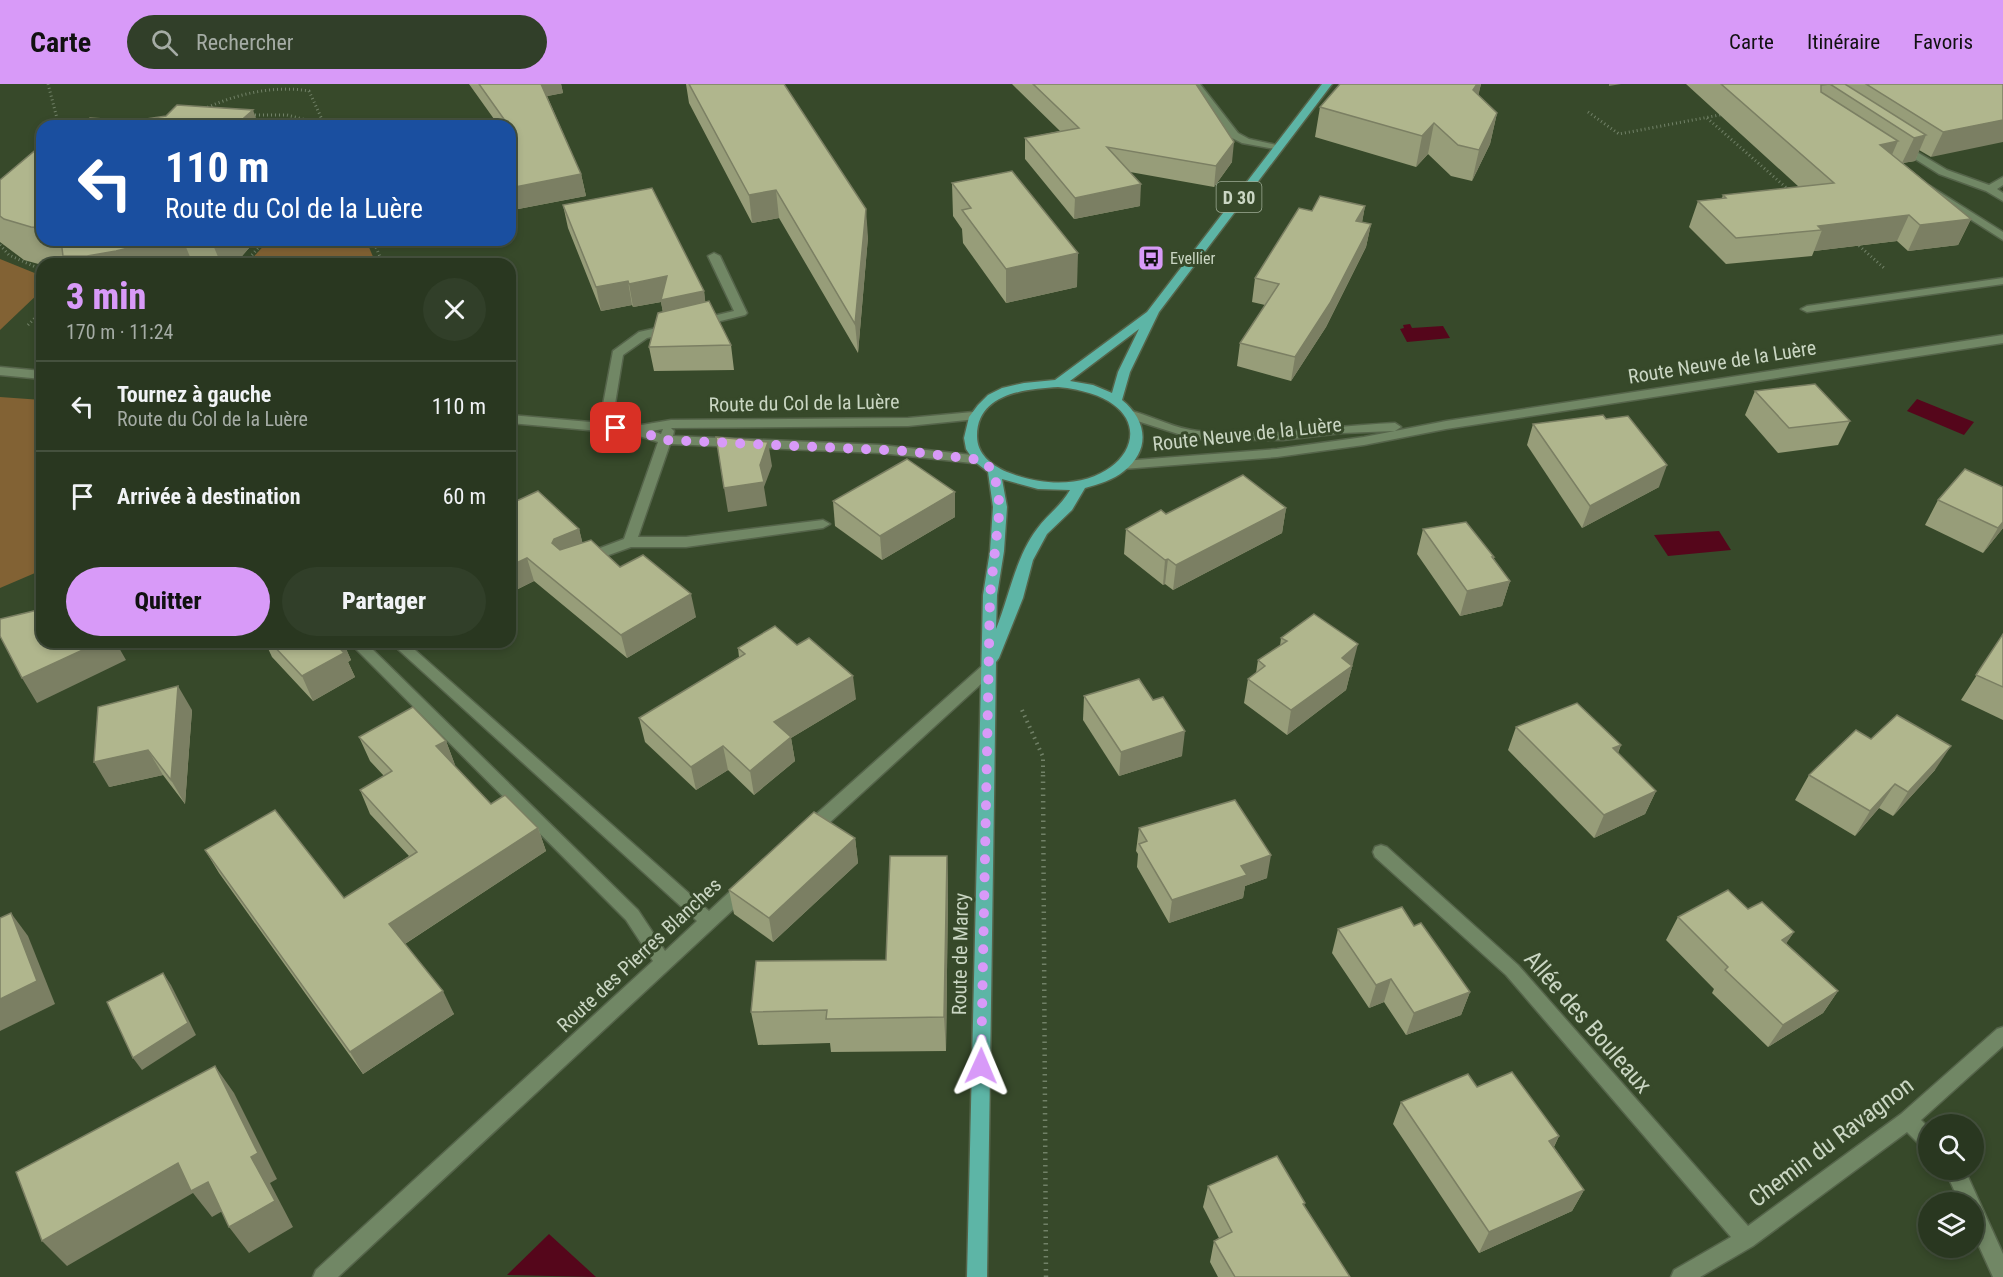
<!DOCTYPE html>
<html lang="fr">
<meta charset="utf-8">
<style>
:root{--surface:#293720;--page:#313f29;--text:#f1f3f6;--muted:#a5aca5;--line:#45513e;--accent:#d89af8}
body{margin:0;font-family:"Roboto Condensed",sans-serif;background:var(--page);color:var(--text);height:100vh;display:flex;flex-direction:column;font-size:22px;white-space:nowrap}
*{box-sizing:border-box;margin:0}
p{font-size:20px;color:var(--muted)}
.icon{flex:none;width:33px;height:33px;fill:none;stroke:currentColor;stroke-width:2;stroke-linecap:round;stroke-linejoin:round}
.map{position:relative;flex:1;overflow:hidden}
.drawer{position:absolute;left:36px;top:174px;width:480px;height:390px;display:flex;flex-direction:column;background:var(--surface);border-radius:18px;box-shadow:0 3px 9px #0003,0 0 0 2px var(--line)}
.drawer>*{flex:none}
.top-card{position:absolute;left:36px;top:36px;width:480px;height:126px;border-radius:18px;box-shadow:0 3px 9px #0003,0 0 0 2px var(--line);background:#1a4fa0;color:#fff;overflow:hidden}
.controls{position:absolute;left:1918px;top:1030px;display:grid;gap:12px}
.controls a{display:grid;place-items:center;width:66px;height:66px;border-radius:50%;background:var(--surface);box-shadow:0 3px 9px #0003,0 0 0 2px var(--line);font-size:30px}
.pin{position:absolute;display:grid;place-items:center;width:51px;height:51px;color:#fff;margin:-26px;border-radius:12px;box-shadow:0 3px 9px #0006}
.me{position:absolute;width:66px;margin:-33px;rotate:1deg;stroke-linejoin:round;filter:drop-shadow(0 0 4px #0008)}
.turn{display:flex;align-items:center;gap:21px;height:126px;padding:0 30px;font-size:27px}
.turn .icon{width:78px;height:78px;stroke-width:2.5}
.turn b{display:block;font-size:42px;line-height:51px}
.round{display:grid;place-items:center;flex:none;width:63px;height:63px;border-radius:32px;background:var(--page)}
.overview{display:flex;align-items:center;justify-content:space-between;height:102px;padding:0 30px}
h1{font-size:36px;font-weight:800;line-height:45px;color:var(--accent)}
.action{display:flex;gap:12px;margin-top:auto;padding:12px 30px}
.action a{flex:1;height:69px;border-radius:36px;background:var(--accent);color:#111;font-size:24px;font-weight:800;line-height:69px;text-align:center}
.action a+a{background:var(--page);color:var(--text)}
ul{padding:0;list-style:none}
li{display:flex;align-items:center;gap:18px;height:90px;padding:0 30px;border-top:2px solid var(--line)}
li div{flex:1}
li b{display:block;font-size:22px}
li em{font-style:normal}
header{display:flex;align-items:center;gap:36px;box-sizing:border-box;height:84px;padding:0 30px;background:var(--accent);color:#111}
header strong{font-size:28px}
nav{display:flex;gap:33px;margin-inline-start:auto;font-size:21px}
.search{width:420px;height:54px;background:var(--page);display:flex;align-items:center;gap:15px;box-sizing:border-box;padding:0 21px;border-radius:33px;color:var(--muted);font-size:22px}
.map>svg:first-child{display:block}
</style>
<header>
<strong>Carte</strong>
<div class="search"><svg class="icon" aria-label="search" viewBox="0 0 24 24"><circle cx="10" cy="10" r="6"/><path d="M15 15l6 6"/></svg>Rechercher</div>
<nav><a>Carte</a><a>Itinéraire</a><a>Favoris</a></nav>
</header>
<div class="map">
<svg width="2003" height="1193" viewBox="0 0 2003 1193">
<rect width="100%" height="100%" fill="#37492a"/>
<g fill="#826234">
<path d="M269 156H366L376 180H247Z"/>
<path d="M0 175 42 192V206L0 246Z"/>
<path d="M0 313 42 316V486L0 504Z"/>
</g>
<g fill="#55061b">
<path d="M1410 240 1412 244 1443 242 1450 254 1407 258 1400 245 1404 244 1403 241Z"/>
<path d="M1917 315 1974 338 1964 351 1907 327Z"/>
<path d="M1719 447 1731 466 1668 472 1654 451Z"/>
<path d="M549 1150 596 1193 507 1191Z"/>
</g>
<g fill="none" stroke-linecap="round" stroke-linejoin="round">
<defs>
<g id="minor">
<path d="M1190 0H1200L1238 49 1249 55 1281 62V66L1242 59 1230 53Z"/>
<path d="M1900 58 1947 86 1989 101 2003 93V101L1997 105 2003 109V117L1986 107 1939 90 1896 63 1895 61Z"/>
<path d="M1930 102 2003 148V156L1926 107V103Z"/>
<path d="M714 169 720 172 747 229 745 231 700 242 694 238 696 236 734 227 708 172Z"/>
<path d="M2003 194V200L1807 228 1801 225 1807 222Z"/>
<path d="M670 241 674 242V248L647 254 623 271 614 326 612 329H604L602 326 613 267 639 248Z"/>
<path d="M2003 251V259L1446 345 1364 361 1277 373 1123 385 1116 381 1123 377 1277 365 1364 353 1446 337Z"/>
<path d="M0 283 42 287V295L0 291Z"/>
<path d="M1132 327C1154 333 1176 345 1198 347 1264 354 1329 342 1395 339L1401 343 1395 347 1342 349 1283 356 1194 355 1128 334 1126 331 1128 328Z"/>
<path d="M973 328 977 329 979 332 977 335 908 342 671 344 674 347 673 352 881 361 981 372 987 376 981 380 881 369 670 360 638 453H686L823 436 830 440 823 444 686 463H631L584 480 577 475 579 472 624 455 658 358 633 350 510 339V331L636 342 671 336 908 334ZM663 345 661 350 652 347Z"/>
<path d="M349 558H365L638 826 665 867 697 837 390 558H406L709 827 739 799 745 797 751 799 753 804 751 809 338 1193H313L316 1186 653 877 626 836Z"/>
<path d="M988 580 993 581 995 585 993 589 816 751 810 752 804 751 802 746 804 741 983 581Z"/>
<path d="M1381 761 1387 763 1518 881 1748 1142 1901 1030 1997 945 2003 943V962L1921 1036 1929 1044V1066L1922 1063 1907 1048 1753 1162 1700 1193H1671L1674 1186 1731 1153 1506 891 1375 773 1373 768 1375 763Z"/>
<path d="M1945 1086H1965L2003 1170V1193H1993L1974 1151V1119H1960Z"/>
</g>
<path id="major" d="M1322 0H1332L1159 228 1130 288 1122 316C1147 336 1151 366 1124 387 1113 396 1099 400 1085 404L1072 426 1047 450 1033 476 1023 514 999 574 996 578 987 1193H967L983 511 990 467 993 423 988 388 974 377 966 365 964 354 969 333 978 321 988 311 1002 304 1024 299 1055 296 1147 228ZM1139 245 1118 288 1112 309 1093 301 1070 297ZM1058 303C1190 316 1122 434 1007 388 991 381 977 370 977 352 977 309 1026 305 1058 303ZM1002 395 1038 405 1070 406C1061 422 1047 431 1037 445 1016 472 1009 513 996 545L997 511 1004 467 1007 423Z"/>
</defs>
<use href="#minor" stroke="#55644a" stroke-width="3"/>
<use href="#major" stroke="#55644a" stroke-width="3"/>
<g stroke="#718167" stroke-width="3" stroke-dasharray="1 3" stroke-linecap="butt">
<path d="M48 0 59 42"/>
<path d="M204 25C236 10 274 1 309 7L325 42"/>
<path d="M1588 28 1619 50 1725 30"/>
<path d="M251 31H287L323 40"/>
<path d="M1707 34 1790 107"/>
<path d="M373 156 383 180"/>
<path d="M1856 159 1884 184"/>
<path d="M0 161 9 171 42 186"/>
<path d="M244 180 265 156"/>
<path d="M28 241 42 227"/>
</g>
<path stroke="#718167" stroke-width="4" stroke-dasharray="1.5 4.5" stroke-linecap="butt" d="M1022 626 1043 673V692"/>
<path stroke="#718167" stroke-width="4.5" stroke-dasharray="1.5 5" stroke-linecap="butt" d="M1043 691 1046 1193"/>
<use href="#minor" fill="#718765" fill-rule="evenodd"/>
<use href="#major" fill="#5db5a6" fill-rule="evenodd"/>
</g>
<g fill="#979d79">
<path d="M469 0H561L563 9 547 12 581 90 586 112 513 126 510 118V42H499Z"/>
<path d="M686 0H784L868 153 858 269 779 134 752 139 689 19Z"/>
<path d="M1012 0H1196L1232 78 1214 103 1130 88 1140 122 1074 135 1025 75V54L1060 47Z"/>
<path d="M1481 0 1478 11 1497 29 1490 60 1472 97 1451 92 1428 70 1416 83 1315 53 1320 23Z"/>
<path d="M1686 0H2003L1931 73 1919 66 1915 77 1903 79 1971 135 1958 161 1908 167 1897 157 1814 167 1812 172 1726 180 1689 143 1698 117 1722 114 1723 111 1799 103Z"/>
<path d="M42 62V156H256L235 180H42V181L24 176 0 158V96Z"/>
<path d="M952 99 1077 203 1006 219 963 159 962 145 953 132Z"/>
<path d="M563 121 704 207 705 218 731 261 734 286 654 287 649 263 663 228 661 218 633 223 632 221 601 227 568 144Z"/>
<path d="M1365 122 1362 138 1371 140 1366 163 1326 243 1291 297 1237 282 1240 259 1265 221 1252 218 1255 194 1312 127Z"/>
<path d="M1755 307 1850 337 1838 361 1778 369 1745 331Z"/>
<path d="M1606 335 1659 403 1582 444 1527 361 1533 340Z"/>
<path d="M1938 416 2003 444 1983 469 1925 441Z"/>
<path d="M833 417 955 433 882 476 835 442Z"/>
<path d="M510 420 579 445 582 458 696 533 627 574 534 497 510 509Z"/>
<path d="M1286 424 1282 449 1173 506 1165 500 1163 501 1124 470 1126 445 1166 430Z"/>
<path d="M1423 445 1494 473V475L1510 497 1502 522 1460 532 1417 470Z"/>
<path d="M2003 550V636L1961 616Z"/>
<path d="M1281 554 1352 585 1351 586 1346 606 1287 651 1244 619 1248 595 1256 589 1258 576 1280 562Z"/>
<path d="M265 558H343L351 576 348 578 355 593 313 617 272 573Z"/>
<path d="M738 564 856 615 791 654 795 677 754 711 728 686 696 706 645 658 639 634 739 573Z"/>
<path d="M1084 612 1182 672 1119 692 1083 636Z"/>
<path d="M192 626 185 720 163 691 109 703Z"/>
<path d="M1516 643 1621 661 1618 669 1656 707 1645 730 1594 754 1508 666Z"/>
<path d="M359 653 446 657 455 681H454L491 720 538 744 546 767 405 860 454 930 363 990 219 789 205 766 344 814 409 772 370 730 360 706 384 692 370 677Z"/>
<path d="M1871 655 1935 686 1893 732 1879 724 1855 752 1795 716 1809 691Z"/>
<path d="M1139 744 1267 794 1245 802 1243 814 1169 839 1137 783 1138 770 1136 767Z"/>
<path d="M855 754 858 779 773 858 734 830 729 806Z"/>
<path d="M947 772 948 807 946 967 831 968 830 959 758 961 751 928 886 876Z"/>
<path d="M1748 825 1794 848 1786 859 1838 907 1823 929 1768 963 1712 909 1714 905 1666 856 1678 833Z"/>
<path d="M1414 842 1470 908 1461 931 1406 951 1384 918 1369 924 1332 869 1338 845Z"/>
<path d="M1477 1003 1559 1052 1554 1063 1584 1106 1572 1127 1479 1169 1393 1040 1401 1018Z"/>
<path d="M1208 1102 1305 1119 1304 1121 1350 1193H1218L1210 1178 1214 1157 1219 1154 1203 1123Z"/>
</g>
<g fill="#7b7f63">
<path d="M540 0H561L563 9 543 13Z"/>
<path d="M1477 0H1481L1476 22 1473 6Z"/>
<path d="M1609 0H1621L1609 2Z"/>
<path d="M253 26 259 42 244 34Z"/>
<path d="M1497 29 1490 60 1472 97 1479 66Z"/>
<path d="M2003 36V58L1931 73 1943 48Z"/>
<path d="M283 37 284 42H278Z"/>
<path d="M1434 39 1428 70 1416 83 1422 52Z"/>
<path d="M1926 51 1915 77 1902 79 1914 54Z"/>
<path d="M1898 57 1887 82 1880 61Z"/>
<path d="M1234 58 1232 78 1214 103 1216 82Z"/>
<path d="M581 90 586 112 513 126 510 114V104Z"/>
<path d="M1141 100 1140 122 1074 135 1075 114Z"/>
<path d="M776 106 779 134 752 139 749 111Z"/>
<path d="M1365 122 1361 144 1356 137Z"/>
<path d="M866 125 868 153 858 269 855 240Z"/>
<path d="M1909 131 1897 157 1814 167 1822 146 1818 142Z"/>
<path d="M1971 135 1958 161 1908 167 1920 141Z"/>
<path d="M1371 140 1366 163 1326 243 1291 297 1295 273Z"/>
<path d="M160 156H183L193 180H90L87 172Z"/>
<path d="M211 156H256L235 180H221Z"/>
<path d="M1078 169 1077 203 1006 219V185Z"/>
<path d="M667 192 704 207 707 231 665 240 661 218 633 223 629 200Z"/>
<path d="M628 197 632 221 601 227 596 203Z"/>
<path d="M768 358 772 382 764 403 767 422 728 428 724 404 760 381Z"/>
<path d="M1667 381 1659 403 1582 444 1590 422Z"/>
<path d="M955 408V433L882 476 880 452Z"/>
<path d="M1286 424 1282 449 1173 506 1176 481Z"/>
<path d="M2003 438V444L1983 469 1998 444Z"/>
<path d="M579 445 585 468 560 478 552 459 554 455Z"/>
<path d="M527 474 534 497 510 509V482Z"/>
<path d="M1168 475 1165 500 1163 501 1165 476Z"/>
<path d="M1510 497 1502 522 1460 532 1467 507Z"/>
<path d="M691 510 696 533 627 574 621 551Z"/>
<path d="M100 558H126L118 562 126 576 37 619 22 594Z"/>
<path d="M333 558H343L351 576 348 578 355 593 313 617 302 592Z"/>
<path d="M1358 560 1346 606 1287 651 1291 626 1342 574Z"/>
<path d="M853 592 856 615 791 654 795 677 754 711 750 687 774 638Z"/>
<path d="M178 602 192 626 185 720 171 696Z"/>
<path d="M1185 647 1182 672 1119 692 1121 668Z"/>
<path d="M446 657 455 681 445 686 436 662Z"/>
<path d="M1621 661 1611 684 1613 664Z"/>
<path d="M723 662 728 686 696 706 691 683Z"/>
<path d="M1951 662 1935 686 1893 732 1908 708Z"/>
<path d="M148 666 163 691 109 703 94 678Z"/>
<path d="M1895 700 1879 724 1855 752 1870 727Z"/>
<path d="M1656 707 1645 730 1594 754 1604 731Z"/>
<path d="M538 744 546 767 400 863 389 840Z"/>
<path d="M855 754 858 779 773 858 769 834Z"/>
<path d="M1271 771 1267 794 1245 802 1243 814 1169 839 1172 816 1241 782Z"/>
<path d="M947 772 948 807 946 967 944 933Z"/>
<path d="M11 829 28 852 55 920 0 947V915Z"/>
<path d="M1794 848 1779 870 1782 856Z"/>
<path d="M163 889 171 901 196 951 142 986 133 974Z"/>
<path d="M1391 895 1384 918 1369 924 1376 901Z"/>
<path d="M443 907 454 930 363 990 350 968Z"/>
<path d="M1838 907 1823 929 1768 963 1783 941Z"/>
<path d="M1470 908 1461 931 1406 951 1414 929Z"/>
<path d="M215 982 234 1009 277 1095 270 1099 293 1143 249 1169 229 1143 251 1073Z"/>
<path d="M1559 1052 1548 1074 1549 1057Z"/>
<path d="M178 1079 208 1098 228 1124 212 1133 193 1109 67 1182 42 1157Z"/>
<path d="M1584 1106 1572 1127 1479 1169 1489 1148Z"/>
</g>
<g fill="#b0b68d" stroke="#7b7f63" stroke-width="1.5">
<path d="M479 0H541L581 90 510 104V45H511Z"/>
<path d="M689 0H784L866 125 855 240 776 106 749 111Z"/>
<path d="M1033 0H1196L1234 58 1216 82 1107 63 1141 100 1075 114 1025 54 1079 44Z"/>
<path d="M1340 0H1477L1473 6 1497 29 1479 66 1458 61 1434 39 1422 52 1320 23Z"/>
<path d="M1721 0H1845L1926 51 1914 54 1830 0 1821 1V8L1898 57 1880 61 1971 135 1920 141 1909 131 1818 142 1822 146 1736 154 1698 117 1726 114 1723 111 1834 99Z"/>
<path d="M1866 0H2003V36L1943 48Z"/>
<path d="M177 21 253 26 244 34 283 37 278 42H80L90 34 133 37 166 32Z"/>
<path d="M42 62V144L31 143 4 135 0 132V96L38 64Z"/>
<path d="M1012 87 1078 169 1006 185 962 126 971 124 952 99Z"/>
<path d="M652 104 704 207 661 216 667 192 629 200 628 197 596 203 563 121Z"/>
<path d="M1320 112 1365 122 1356 137 1371 140 1330 219 1295 273 1240 259 1279 200 1255 194 1299 124 1312 127Z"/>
<path d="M61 156H160L116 167 87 172H63Z"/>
<path d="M709 217 731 261 649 263 658 229Z"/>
<path d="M1815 300 1850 337 1789 344 1755 307Z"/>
<path d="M1603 331 1606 335 1628 332 1667 381 1590 422 1533 340Z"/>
<path d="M716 353 768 358 760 381 764 398 724 404Z"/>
<path d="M907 375 955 408 880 452 833 417Z"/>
<path d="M1965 385 2003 403V438L1998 444 1938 416Z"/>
<path d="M1243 391 1286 424 1176 481 1168 475 1165 476 1126 445 1161 426 1166 430Z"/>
<path d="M538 407 579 445 554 455 552 459 560 466 591 456 620 483 643 471 691 510 621 551 527 474 510 482V420Z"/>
<path d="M1466 438 1494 473H1492L1510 497 1467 507 1423 445Z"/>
<path d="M42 525V558H100L22 594 0 552V535Z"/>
<path d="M1314 530 1358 560 1342 574 1352 582 1291 626 1248 595 1265 582 1258 576 1287 557 1281 554Z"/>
<path d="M775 542 797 561 809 554 853 592 774 638 791 653 750 687 723 662 691 683 639 634 745 570 738 564Z"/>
<path d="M2003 550V603L1976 591Z"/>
<path d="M270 558H334L344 569 302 592Z"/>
<path d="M1139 595 1153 616 1163 613 1185 647 1121 668 1084 612Z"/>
<path d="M178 602 171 696 148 666 94 678 98 623Z"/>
<path d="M1577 619 1621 661 1613 664 1656 707 1604 731 1516 643Z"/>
<path d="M413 623 446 657 436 662 491 720 505 711 538 744 389 840 443 907 350 968 205 766 275 726 344 814 417 768 360 706 392 687 359 653Z"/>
<path d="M1897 631 1951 662 1908 708 1895 700 1870 727 1809 691 1856 646 1871 655Z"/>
<path d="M1235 716 1271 771 1241 782 1247 791 1172 816 1139 760 1147 757 1139 744Z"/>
<path d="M814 728 855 754 769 834 729 806Z"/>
<path d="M890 772H947L944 933 826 935 827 926 751 928 756 877 886 876Z"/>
<path d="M1728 806 1748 825 1762 818 1794 848 1782 856 1838 907 1783 941 1725 886 1728 883 1678 833Z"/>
<path d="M1402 823 1414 842 1421 839 1470 908 1414 929 1391 895 1376 901 1338 845Z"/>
<path d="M11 829 37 897 0 915V834Z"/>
<path d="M163 889 188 939 133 974 107 918Z"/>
<path d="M215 982 258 1069 251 1073 275 1117 229 1143 208 1098 191 1107 178 1079 42 1157 16 1088Z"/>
<path d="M1512 988 1559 1052 1549 1057 1584 1106 1489 1148 1401 1018 1468 990 1477 1003Z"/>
<path d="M1277 1072 1305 1119 1303 1120 1350 1193H1235L1214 1157 1232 1148 1208 1102Z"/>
</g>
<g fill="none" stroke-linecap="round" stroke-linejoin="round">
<path stroke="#d89af8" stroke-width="10" stroke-dasharray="0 18" d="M616 344 635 346 665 356 905 367 981 376 994 387 1000 423 990 511 981 982"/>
</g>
<defs>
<symbol id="bus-square" viewBox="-11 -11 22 22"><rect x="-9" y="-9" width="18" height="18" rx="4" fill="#d89af8" stroke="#37492a"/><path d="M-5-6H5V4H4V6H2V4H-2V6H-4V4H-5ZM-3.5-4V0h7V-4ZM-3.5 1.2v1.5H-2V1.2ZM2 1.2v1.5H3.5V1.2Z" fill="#111"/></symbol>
</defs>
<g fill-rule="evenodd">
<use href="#bus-square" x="1136" y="159" width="30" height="30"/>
</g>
<g text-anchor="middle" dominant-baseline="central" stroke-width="6" stroke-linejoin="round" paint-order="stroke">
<g font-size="16" fill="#cad6c3" stroke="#37492a" text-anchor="start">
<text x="1170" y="174">Evellier</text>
</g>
<rect fill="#37492a" stroke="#9eac95" stroke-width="1.5" x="1216.5" y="98" width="45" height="30" rx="4.5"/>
<g font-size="18" font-weight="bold" fill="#cad6c3">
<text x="1239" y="113">D 30</text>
</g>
<g font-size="20" fill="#cad6c3" stroke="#37492a">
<text transform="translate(1722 278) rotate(-9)">Route Neuve de la Luère</text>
<text transform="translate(804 319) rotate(-1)">Route du Col de la Luère</text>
<text transform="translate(1247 350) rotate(-6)">Route Neuve de la Luère</text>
<text transform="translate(960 870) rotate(-89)">Route de Marcy</text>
<text transform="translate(639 871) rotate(-43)">Route des Pierres Blanches</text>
</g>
<g font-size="24" fill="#cad6c3" stroke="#37492a">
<text transform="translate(1588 938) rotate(49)">Allée des Bouleaux</text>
<text transform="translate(1831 1058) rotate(-37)">Chemin du Ravagnon</text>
</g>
</g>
</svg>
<div class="controls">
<a><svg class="icon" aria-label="search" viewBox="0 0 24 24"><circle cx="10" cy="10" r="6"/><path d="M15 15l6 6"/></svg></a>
<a><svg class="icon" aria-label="layers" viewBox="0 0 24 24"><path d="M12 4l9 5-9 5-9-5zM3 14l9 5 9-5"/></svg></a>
</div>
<div class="pin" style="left:616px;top:344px;background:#d93025"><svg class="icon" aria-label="arrive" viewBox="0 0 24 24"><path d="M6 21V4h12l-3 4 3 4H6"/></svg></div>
<svg class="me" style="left:981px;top:982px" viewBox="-20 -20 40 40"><path d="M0-17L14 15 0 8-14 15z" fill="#d89af8" stroke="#fff" stroke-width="4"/></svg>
<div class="top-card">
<div class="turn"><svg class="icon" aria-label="left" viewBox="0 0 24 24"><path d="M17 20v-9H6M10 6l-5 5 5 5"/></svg><div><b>110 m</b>Route du Col de la Luère</div></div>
</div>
<section class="drawer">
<div class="overview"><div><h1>3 min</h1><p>170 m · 11:24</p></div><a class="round"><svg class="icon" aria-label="close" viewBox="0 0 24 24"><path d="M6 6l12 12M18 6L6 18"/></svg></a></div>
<ul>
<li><svg class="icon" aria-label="left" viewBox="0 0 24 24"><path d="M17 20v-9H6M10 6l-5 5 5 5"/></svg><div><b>Tournez à gauche</b><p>Route du Col de la Luère</p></div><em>110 m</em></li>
<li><svg class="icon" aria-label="arrive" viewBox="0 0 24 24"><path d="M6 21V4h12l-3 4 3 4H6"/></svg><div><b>Arrivée à destination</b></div><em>60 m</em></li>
</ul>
<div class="action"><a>Quitter</a><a>Partager</a></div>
</section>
</div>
